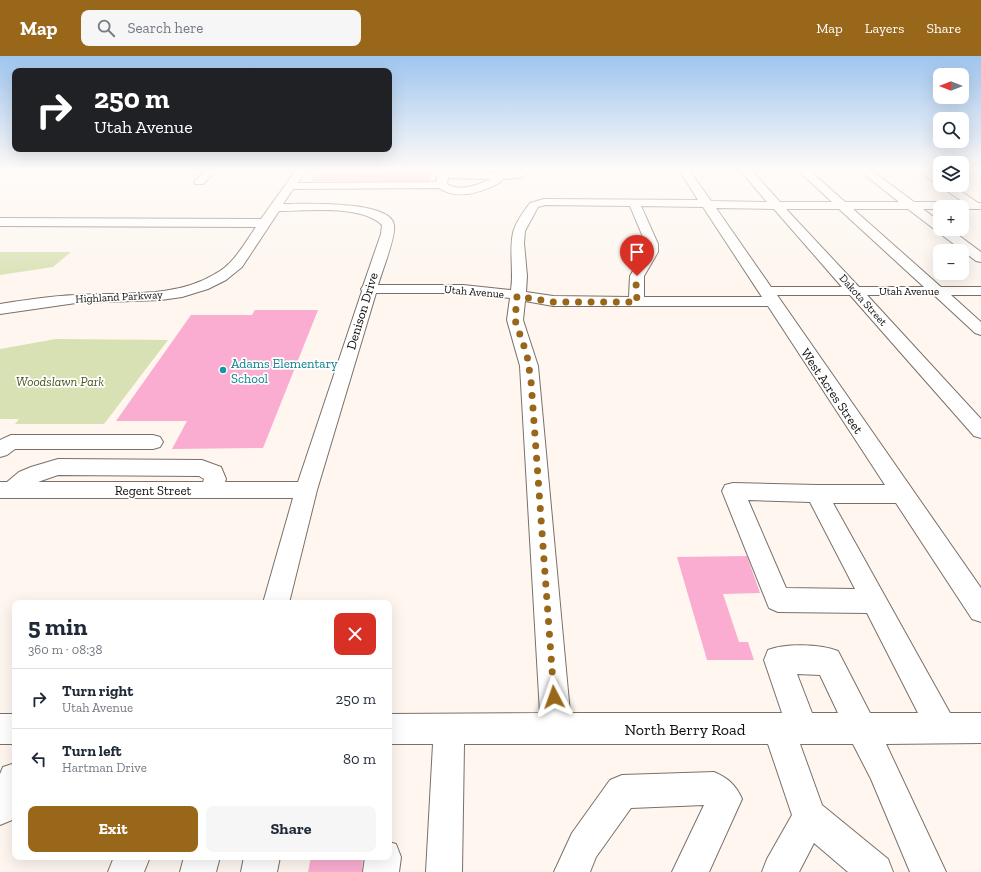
<!DOCTYPE html>
<meta charset="utf-8">
<style>
:root{--surface:#fff;--page:#f6f6f7;--text:#1f2937;--muted:#747a83;--line:#e0e1e3;--accent:#98671a}
body{margin:0;font-family:"Zilla Slab",serif;background:var(--page);color:var(--text);height:100vh;display:flex;flex-direction:column;font-size:15px;white-space:nowrap}
*{box-sizing:border-box;margin:0}
p{font-size:13px;color:var(--muted)}
.icon{flex:none;width:22px;height:22px;fill:none;stroke:currentColor;stroke-width:2;stroke-linecap:round;stroke-linejoin:round}
.map{position:relative;flex:1;overflow:hidden}
.panel{position:absolute;left:12px;top:544px;width:380px;height:260px;display:flex;flex-direction:column;background:var(--surface);border-radius:8px;box-shadow:0 4px 16px #0002}
.panel>*{flex:none}
.guide{position:absolute;left:12px;top:12px;width:380px;height:84px;border-radius:8px;box-shadow:0 4px 16px #0002;background:#202124;color:#fff;overflow:hidden}
.needle{width:26px;rotate:270deg}
.buttons{position:absolute;left:933px;top:12px;display:grid;gap:8px}
.buttons a{display:grid;place-items:center;width:36px;height:36px;border-radius:8px;background:var(--surface);box-shadow:0 4px 16px #0002;font-size:20px}
.pin{position:absolute;display:grid;place-items:center;width:34px;height:34px;color:#fff;margin:-41px -17px;border-radius:50% 50% 50% 0;rotate:-45deg;box-shadow:0 0 4px #0007}
.pin .icon{rotate:45deg}
.me{position:absolute;width:44px;margin:-22px;rotate:356deg;stroke-linejoin:round;filter:drop-shadow(0 0 3px #0008)}
.turn{display:flex;align-items:center;gap:14px;height:84px;padding:0 16px;font-size:18px}
.turn .icon{width:52px;height:52px;stroke-width:2.5}
.turn b{display:block;font-size:28px;line-height:34px}
.round{display:grid;place-items:center;flex:none;width:42px;height:42px;border-radius:8px;background:var(--page)}
.headline{display:flex;align-items:center;justify-content:space-between;height:68px;padding:0 16px}
h1{font-size:24px;font-weight:700;line-height:30px}
.primary-button{display:flex;gap:8px;margin-top:auto;padding:8px 16px}
.primary-button a{flex:1;height:46px;border-radius:8px;background:var(--accent);color:#fff;font-size:16px;font-weight:700;line-height:46px;text-align:center}
.primary-button a+a{background:var(--page);color:var(--text)}
ul{padding:0;list-style:none}
li{display:flex;align-items:center;gap:12px;height:60px;padding:0 16px;border-top:1px solid var(--line)}
li div{flex:1}
li b{display:block;font-size:15px}
li em{font-style:normal}
header{display:flex;align-items:center;gap:24px;box-sizing:border-box;height:56px;padding:0 20px;background:var(--accent);color:#fff}
header strong{font-size:19px}
nav{display:flex;gap:22px;margin-inline-start:auto;font-size:14px}
.search{width:280px;height:36px;background:var(--page);display:flex;align-items:center;gap:10px;box-sizing:border-box;padding:0 14px;border-radius:8px;color:var(--muted);font-size:15px}
.map>svg:first-child{display:block}
</style>
<header>
<strong>Map</strong>
<div class="search"><svg class="icon" aria-label="search" viewBox="0 0 24 24"><circle cx="10" cy="10" r="6"/><path d="M15 15l6 6"/></svg>Search here</div>
<nav><a>Map</a><a>Layers</a><a>Share</a></nav>
</header>
<div class="map">
<svg width="981" height="816" viewBox="0 0 981 816">
<rect width="100%" height="100%" fill="#fef6ef"/>
<g fill="#d8e1b3">
<path d="M0 196H71L53 211 0 219Z"/>
<path d="M56 283 168 284 104 368H15L19 363H0V293Z"/>
</g>
<g fill="#faadd0">
<path d="M317 114H432L429 125H310Z"/>
<path d="M255 254H318L263 392 172 393 187 365H116L191 259H252Z"/>
<path d="M747 500 760 537 723 538 739 586H748L754 604H707L677 501Z"/>
<path d="M311 801H363L362 816H308Z"/>
</g>
<g fill="none" stroke-linecap="round" stroke-linejoin="round">
<defs>
<g id="minor">
<path d="M206 114H217L203 128H195L194 126Z"/>
<path d="M296 114H306L298 127 436 126 439 114H449V116L515 117 521 114H534L520 122 502 123 501 126C482 136 458 145 439 132L293 133 283 148C302 148 391 144 394 169 396 181 382 215 378 229H463L511 234C514 215 509 195 513 177 515 167 524 155 530 147L544 143 698 144 679 114H689L711 145 767 146 740 114H751L780 146H832L798 114H809L845 146H899L859 114H871L914 146H963L917 114H929L940 121V129H952L978 147H981V153H962V151H940V153H923L940 166V173H950L981 196V206L976 205 908 153H853L941 231H981V239H951L981 266V279L975 277 934 239H867L981 363V382L974 380 850 239H777L981 532V566L972 563 896 447H833L950 657H981V687L886 688 946 816H910L871 723 853 688H800L822 749 888 803 893 816H848L814 787 799 816H762L767 803 792 759 768 688H464L462 816H426L433 688H389V658L540 657 520 310 507 264 510 242 463 237H376L317 434 289 547H263L293 442H0V426H7L19 416 31 411 58 403 202 404 221 411 226 423 225 426H298L362 235 361 233 363 230 381 178 382 169C361 148 306 155 279 155L242 211 226 224 208 233 182 241 161 244 76 247 0 258V248C25 244 50 240 75 239 122 236 173 243 215 218 234 208 244 188 256 171L0 170V162L261 163ZM448 122 491 123C478 129 461 136 447 128ZM545 149 630 150 646 188 644 196 630 220 629 241 553 240 526 236 527 220 524 187 525 175 538 151ZM641 150 703 151 762 241H644V220L658 196V188ZM716 152 774 153 842 231H771ZM786 153H839L924 231H859ZM525 245 553 250H768L885 429H817L733 427 725 429 722 435 769 552 778 556 867 557 918 657H870L838 595C821 588 785 587 768 594L764 604 782 657H570L538 310 523 264ZM58 419 199 420 204 423 203 426H38ZM748 444 810 446 855 533 786 532ZM797 618 820 619 838 657H812Z"/>
<path d="M11 379H153L160 381 163 386 160 391 153 393H15L7 399 0 401V384Z"/>
<rect x="0" y="658" width="15" height="30"/>
<path d="M15 707V758L12 764 0 769V718L3 711Z"/>
<path d="M714 716C728 722 736 729 742 743L709 816H672L704 749 631 752 596 801 590 816H554L572 777 610 724 622 719Z"/>
<path d="M389 786 396 788 401 801 399 816H363L365 801H389Z"/>
<path d="M114 801H150L144 816H108Z"/>
<path d="M184 801H220L216 816H180Z"/>
<path d="M244 801H280L277 816H241Z"/>
</g>
</defs>
<use href="#minor" stroke="#7a7069" stroke-width="2"/>
<use href="#minor" fill="#fff" fill-rule="evenodd"/>
</g>
<linearGradient id="sky" x2="0" y2="1"><stop stop-color="#9fc5ef"/><stop offset="0.5" stop-color="#fffbf8"/><stop offset="1" stop-color="#fffbf8" stop-opacity="0"/></linearGradient>
<rect width="981" height="228" fill="url(#sky)"/>
<g fill="none" stroke-linecap="round" stroke-linejoin="round">
<path stroke="#98671a" stroke-width="7" stroke-dasharray="0 12.6" d="M554 641 531 325 527 299 515 264 517 240 553 246H637L636 227 637 220"/>
</g>
<circle fill="#0f9aa8" stroke="#fff" stroke-width="1.5" cx="223" cy="314" r="4"/>
<g text-anchor="middle" dominant-baseline="central" stroke-width="3.5" stroke-linejoin="round" paint-order="stroke">
<g font-size="11" fill="#100d0a" stroke="#fff">
<text x="909" y="235">Utah Avenue</text>
<text transform="translate(474 236) rotate(5)">Utah Avenue</text>
<text transform="translate(119 241) rotate(-3)">Highland Parkway</text>
<text transform="translate(863 244) rotate(48)">Dakota Street</text>
</g>
<g font-size="13" fill="#100d0a" stroke="#fff">
<text transform="translate(362 255) rotate(-73)">Denison Drive</text>
<text transform="translate(832 335) rotate(56)">West Acres Street</text>
<text x="153" y="434">Regent Street</text>
</g>
<g font-size="13" fill="#0d838f" stroke="#fff" text-anchor="start">
<text x="231" y="307">Adams Elementary<tspan x="231" dy="15">School</tspan></text>
</g>
<g font-size="13" font-style="italic" fill="#4c541d" stroke="#fff">
<text x="60" y="325">Woodslawn Park</text>
</g>
<g font-size="16" fill="#100d0a" stroke="#fff">
<text x="685" y="673">North Berry Road</text>
</g>
</g>
</svg>
<div class="buttons">
<a><svg class="needle" viewBox="-14 -14 28 28"><path d="M0-13l5 13h-10z" fill="#e53935"/><path d="M0 13l5-13h-10z" fill="#747a83"/></svg></a>
<a><svg class="icon" aria-label="search" viewBox="0 0 24 24"><circle cx="10" cy="10" r="6"/><path d="M15 15l6 6"/></svg></a>
<a><svg class="icon" aria-label="layers" viewBox="0 0 24 24"><path d="M12 4l9 5-9 5-9-5zM3 14l9 5 9-5"/></svg></a>
<a>+</a>
<a>−</a>
</div>
<div class="pin" style="left:637px;top:220px;background:#d93025"><svg class="icon" aria-label="arrive" viewBox="0 0 24 24"><path d="M6 21V4h12l-3 4 3 4H6"/></svg></div>
<svg class="me" style="left:554px;top:641px" viewBox="-20 -20 40 40"><path d="M0-17L14 15 0 8-14 15z" fill="#98671a" stroke="#fff" stroke-width="4"/></svg>
<div class="guide">
<div class="turn"><svg class="icon" aria-label="right" viewBox="0 0 24 24"><path d="M7 20v-9h11M14 6l5 5-5 5"/></svg><div><b>250 m</b>Utah Avenue</div></div>
</div>
<section class="panel">
<div class="headline"><div><h1>5 min</h1><p>360 m · 08:38</p></div><a class="round" style="background:#d93025;color:#fff"><svg class="icon" aria-label="close" viewBox="0 0 24 24"><path d="M6 6l12 12M18 6L6 18"/></svg></a></div>
<ul>
<li><svg class="icon" aria-label="right" viewBox="0 0 24 24"><path d="M7 20v-9h11M14 6l5 5-5 5"/></svg><div><b>Turn right</b><p>Utah Avenue</p></div><em>250 m</em></li>
<li><svg class="icon" aria-label="left" viewBox="0 0 24 24"><path d="M17 20v-9H6M10 6l-5 5 5 5"/></svg><div><b>Turn left</b><p>Hartman Drive</p></div><em>80 m</em></li>
</ul>
<div class="primary-button"><a>Exit</a><a>Share</a></div>
</section>
</div>
